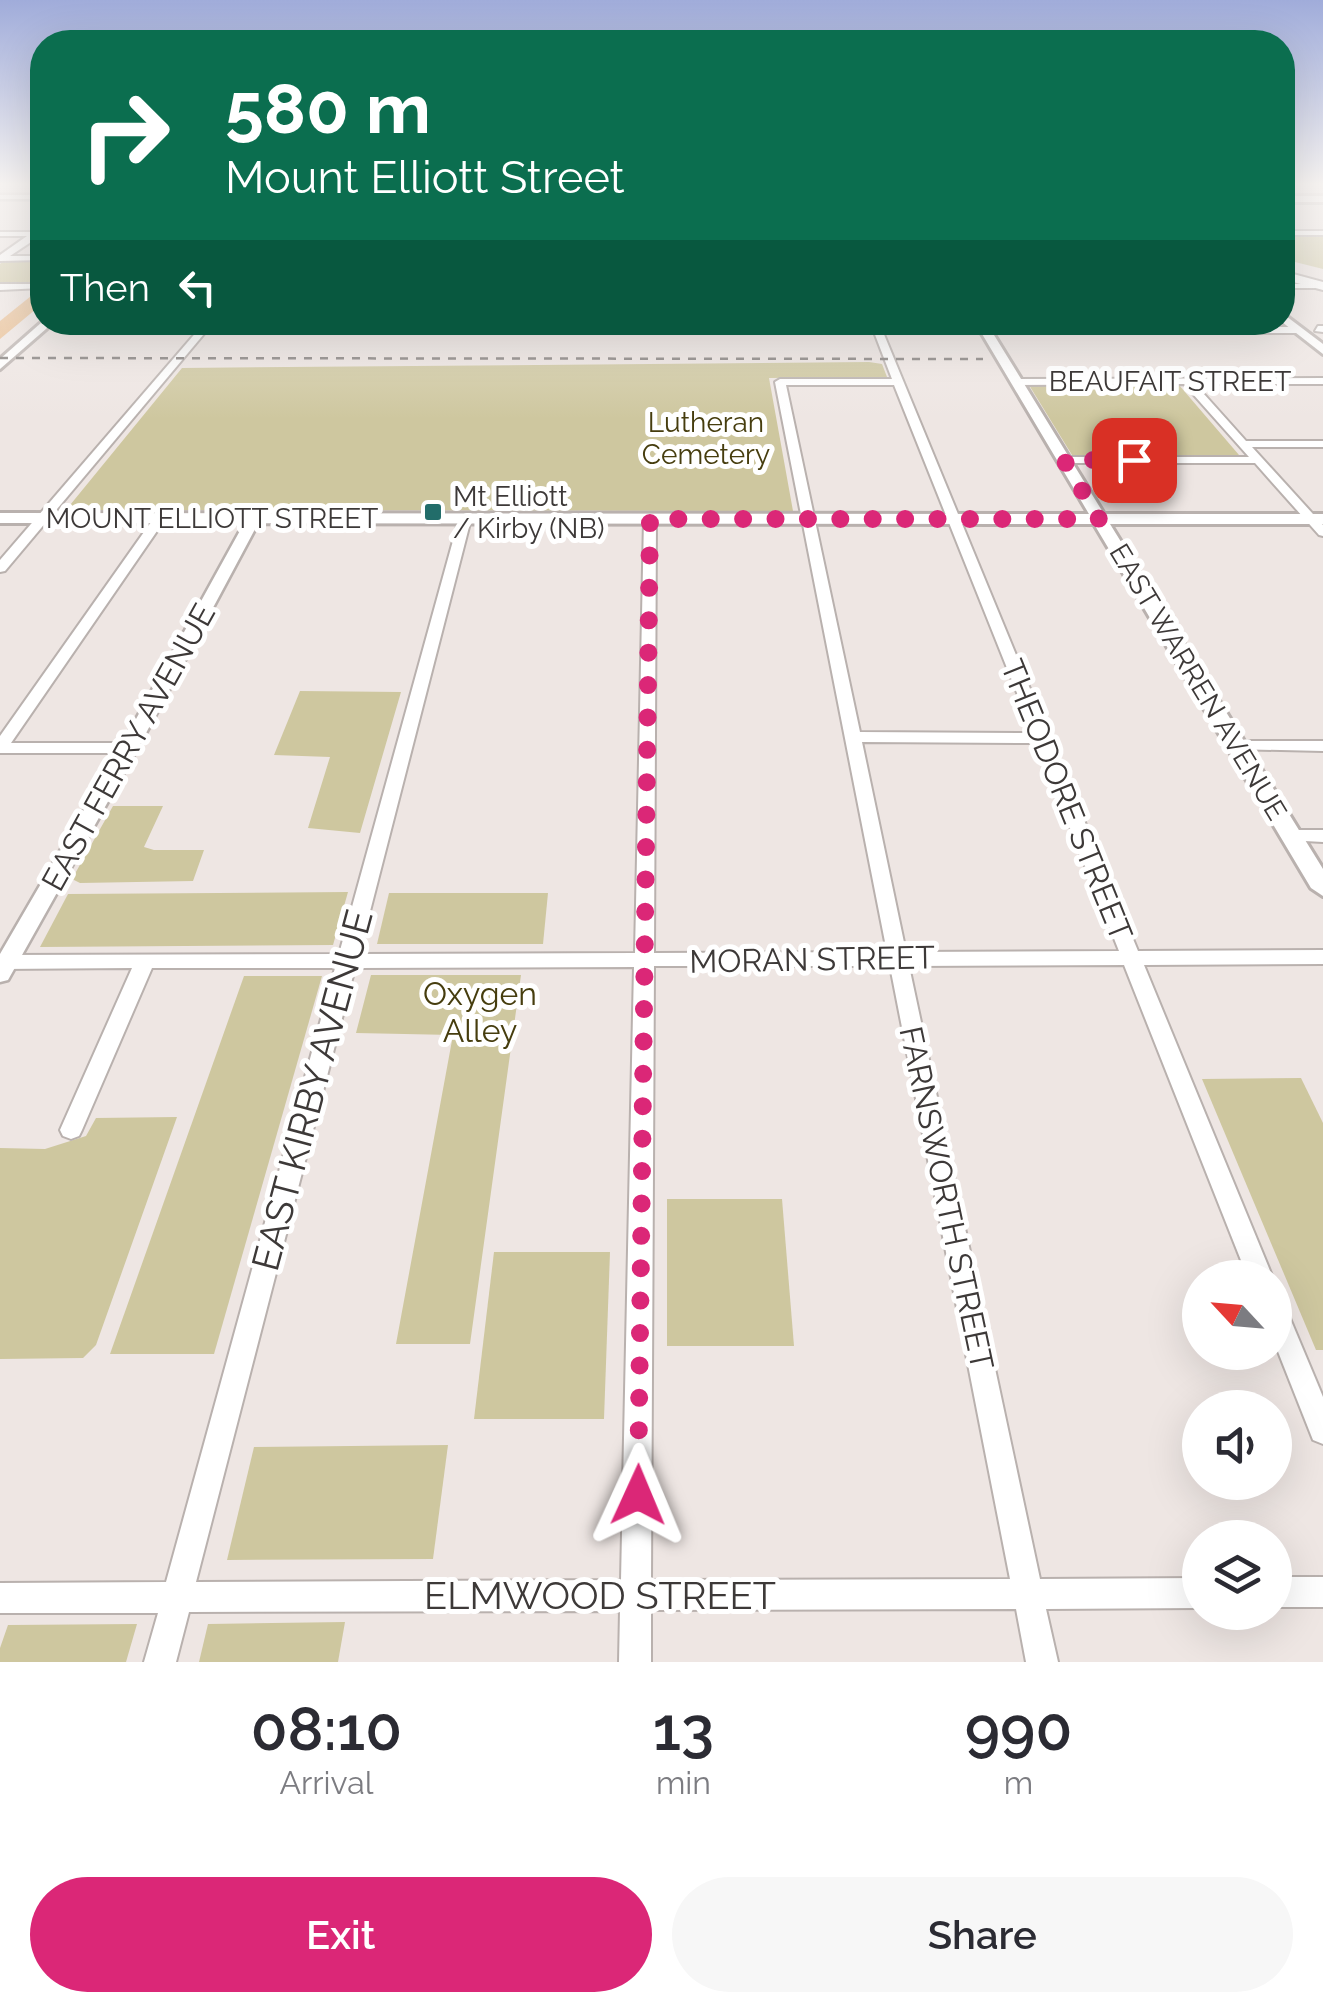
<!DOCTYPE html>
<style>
:root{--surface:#fff;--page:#f7f7f7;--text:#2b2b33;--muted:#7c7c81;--accent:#db2777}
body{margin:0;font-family:Raleway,sans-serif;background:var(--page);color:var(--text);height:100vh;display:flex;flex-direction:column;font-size:38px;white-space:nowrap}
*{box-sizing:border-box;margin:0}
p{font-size:32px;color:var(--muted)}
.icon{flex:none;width:55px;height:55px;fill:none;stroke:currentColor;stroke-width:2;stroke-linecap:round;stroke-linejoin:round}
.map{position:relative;height:1662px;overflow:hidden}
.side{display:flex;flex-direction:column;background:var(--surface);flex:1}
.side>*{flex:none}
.banner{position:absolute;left:30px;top:30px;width:1265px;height:305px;border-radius:40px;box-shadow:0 10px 40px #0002;background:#0b6e4f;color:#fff;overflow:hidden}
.needle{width:65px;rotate:296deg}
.fabs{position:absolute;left:1182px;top:1260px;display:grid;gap:20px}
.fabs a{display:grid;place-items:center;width:110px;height:110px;border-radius:50%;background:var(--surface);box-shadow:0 10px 40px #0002;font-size:50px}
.pin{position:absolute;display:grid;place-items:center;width:85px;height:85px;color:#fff;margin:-42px;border-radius:20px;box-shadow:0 5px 15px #0006}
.me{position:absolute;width:110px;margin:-55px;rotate:1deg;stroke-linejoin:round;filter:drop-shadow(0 0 8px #0008)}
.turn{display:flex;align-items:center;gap:35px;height:210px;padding:0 30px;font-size:45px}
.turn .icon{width:130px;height:130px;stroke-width:2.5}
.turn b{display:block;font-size:70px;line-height:85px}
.then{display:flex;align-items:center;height:95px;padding:0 30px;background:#0003;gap:20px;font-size:38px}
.eta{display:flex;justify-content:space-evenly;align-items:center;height:170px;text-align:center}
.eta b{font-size:60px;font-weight:600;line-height:70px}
.button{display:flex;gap:20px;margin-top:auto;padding:20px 30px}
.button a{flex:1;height:115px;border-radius:60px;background:var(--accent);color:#fff;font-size:40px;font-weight:600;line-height:115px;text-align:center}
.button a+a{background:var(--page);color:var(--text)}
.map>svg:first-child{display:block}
</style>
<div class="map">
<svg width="1323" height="1662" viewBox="0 0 1323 1662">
<rect width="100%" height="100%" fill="#eee6e3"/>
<g fill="#cec79f">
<path d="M1282 235H1323V269L1283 259Z"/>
<path d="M4 261H42V283H0V264Z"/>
<path d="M869 362 882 364 887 377 769 378 793 511 66 510 182 368Z"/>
<path d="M1029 385H1179L1239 455H1072Z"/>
<path d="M300 691 401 692 360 833 308 828 330 757 274 755Z"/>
<path d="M113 806H163L144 847 154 850H204L193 881 80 883 72 879Z"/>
<path d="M348 892 333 945 40 947 68 894Z"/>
<path d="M389 893H548L543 944H377Z"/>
<path d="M371 975H521L470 1344H396L453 1035 356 1033Z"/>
<path d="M244 976H322L214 1354H110Z"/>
<path d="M1301 1078 1323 1123V1350H1316L1202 1079Z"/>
<path d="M177 1117 96 1345 83 1358 0 1359V1148L45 1149 86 1136 96 1118Z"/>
<path d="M667 1199H782L794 1346H667Z"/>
<path d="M494 1252H610L604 1419H474Z"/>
<path d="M448 1445 433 1559 227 1560 254 1447Z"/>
<path d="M345 1622 338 1662H199L208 1624Z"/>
<path d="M137 1624 126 1662H0V1648L8 1625Z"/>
</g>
<path fill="#e9bd8f" d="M36 292H42V304L0 339V321Z"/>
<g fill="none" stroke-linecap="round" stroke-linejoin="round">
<defs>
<g id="minor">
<path d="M42 227 40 236 10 256H42V260L0 261V255L27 236H0V232H33Z"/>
<rect x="1282" y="231" width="41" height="4"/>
<path d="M0 284H42V288L0 290Z"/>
<rect x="1282" y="284" width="41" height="4"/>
<path d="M205 322H214L5 571 0 572V560Z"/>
<path d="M870 322H879L880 327H1298L1303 330 1298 333 883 332 1138 951 1323 950V964L1144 965 1273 1278H1248L1124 965 909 966 1040 1579 1200 1578V1608L1046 1609 1058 1662H1026L1016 1609 651 1610V1662H619L620 1611 189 1612 176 1662H144L158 1613H0V1583L166 1582 335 968H152L82 1130 79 1136 71 1139 63 1136 60 1130 132 968 0 969V955L339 954 459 519 465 515 471 519 359 954 635 953 644 519 650 515 656 519 654 953 887 952 775 382 780 379H892L874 332H492L487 329 492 326 871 327ZM786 385H894L1033 733 860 732ZM862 742 1036 743 1119 951 906 952ZM654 966H890L1010 1579 651 1580ZM634 967 621 1580 196 1582 355 968Z"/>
<path d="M1318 326H1323V332L1315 331Z"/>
<path d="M1323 378V384H1195L1246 441H1323V447H1252L1323 525V536L1319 535 1255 463H1063L1057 460 1063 457H1249L1184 384 1016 385 1011 382 1016 379Z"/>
<path d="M160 514 166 518 11 743H129L137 748 129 753H0V736L156 515Z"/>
<path d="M1237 741H1323V751L1231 749 1229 746 1231 743Z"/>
<path d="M1292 830H1323V842L1286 840 1283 836Z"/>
<path d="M1275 1300 1284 1304 1323 1397V1444L1313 1440 1275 1344Z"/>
<rect x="1275" y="1577" width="48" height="30"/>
</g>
<g id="tertiary">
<rect x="0" y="195" width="42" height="4"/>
<path d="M254 514 261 518 138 748 8 980 0 982V954L120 748 247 518Z"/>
</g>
<g id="secondary">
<rect x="1282" y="196" width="41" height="6"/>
<path d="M1282 313 1323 344V354L1282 322Z"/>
<path d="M42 322H54L0 369V359Z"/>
<path d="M975 322H986L1104 514H1323V524H1110L1323 869V896L1311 888 1094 524 0 523V513L1089 514Z"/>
</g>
<path id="primary" d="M1282 271 1323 282V290L1282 279Z"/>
</defs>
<use href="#minor" stroke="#b9b1ae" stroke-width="4"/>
<use href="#tertiary" stroke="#b9b1ae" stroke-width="5"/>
<use href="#secondary" stroke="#b9b1ae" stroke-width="6"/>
<use href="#primary" stroke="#b9b1ae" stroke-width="4"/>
<use href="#minor" fill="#fff" fill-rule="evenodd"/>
<use href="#tertiary" fill="#fff" fill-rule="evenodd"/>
<use href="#secondary" fill="#fff" fill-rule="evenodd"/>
<use href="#primary" fill="#fff" fill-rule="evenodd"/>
<path stroke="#807b79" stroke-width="2.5" stroke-dasharray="8 8" stroke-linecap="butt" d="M0 358 983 359"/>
</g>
<linearGradient id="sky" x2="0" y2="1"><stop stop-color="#a0acda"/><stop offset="0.44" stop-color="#f7f4f2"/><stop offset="1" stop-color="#f7f4f2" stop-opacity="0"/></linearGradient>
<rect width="1323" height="419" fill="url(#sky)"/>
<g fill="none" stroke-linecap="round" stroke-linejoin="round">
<path stroke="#db2777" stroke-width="18" stroke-dasharray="0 32.4" d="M638 1495 650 519H1099L1064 460H1134"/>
</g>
<rect fill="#226d6a" stroke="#fff" stroke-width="4" x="423" y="502" width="20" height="20" rx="5"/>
<g text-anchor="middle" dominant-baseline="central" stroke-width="10" stroke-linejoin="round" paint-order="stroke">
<g font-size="28" fill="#3d3938" stroke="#fff">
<text x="1170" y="381">BEAUFAIT STREET</text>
<text x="212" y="518">MOUNT ELLIOTT STREET</text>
<text transform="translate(1198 682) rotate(59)">EAST WARREN AVENUE</text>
</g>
<g font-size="28" fill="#463d0e" stroke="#fff">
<text x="706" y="422">Lutheran<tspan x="706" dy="32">Cemetery</tspan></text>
</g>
<g font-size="28" fill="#3d3938" stroke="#fff" text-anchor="start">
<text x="453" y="496">Mt Elliott<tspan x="453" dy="32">/ Kirby (NB)</tspan></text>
</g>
<g font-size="32" fill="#3d3938" stroke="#fff">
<text transform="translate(128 747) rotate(-61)">EAST FERRY AVENUE</text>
<text transform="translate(1067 800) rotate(68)">THEODORE STREET</text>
<text transform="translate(812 959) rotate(-1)">MORAN STREET</text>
<text transform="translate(947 1198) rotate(78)">FARNSWORTH STREET</text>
</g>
<g font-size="32" fill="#463d0e" stroke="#fff">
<text x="480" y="993">Oxygen<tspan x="480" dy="37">Alley</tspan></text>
</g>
<g font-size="38" fill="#3d3938" stroke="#fff">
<text transform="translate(312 1090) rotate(-75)">EAST KIRBY AVENUE</text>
<text x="600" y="1595">ELMWOOD STREET</text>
</g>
</g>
</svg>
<div class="fabs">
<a><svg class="needle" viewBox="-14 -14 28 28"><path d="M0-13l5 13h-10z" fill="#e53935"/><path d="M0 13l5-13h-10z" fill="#7c7c81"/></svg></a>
<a><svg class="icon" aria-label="sound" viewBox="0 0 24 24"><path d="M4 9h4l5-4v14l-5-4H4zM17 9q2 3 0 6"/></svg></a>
<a><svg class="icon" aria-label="layers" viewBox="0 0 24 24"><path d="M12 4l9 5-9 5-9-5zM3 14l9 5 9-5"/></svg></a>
</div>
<div class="pin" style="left:1134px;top:460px;background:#d93025"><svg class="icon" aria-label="arrive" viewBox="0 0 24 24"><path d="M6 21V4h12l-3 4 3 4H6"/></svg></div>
<svg class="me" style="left:638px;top:1495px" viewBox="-20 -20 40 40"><path d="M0-17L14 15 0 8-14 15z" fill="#db2777" stroke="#fff" stroke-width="4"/></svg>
<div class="banner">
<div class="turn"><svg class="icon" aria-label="right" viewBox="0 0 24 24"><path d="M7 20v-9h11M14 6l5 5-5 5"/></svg><div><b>580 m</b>Mount Elliott Street</div></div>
<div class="then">Then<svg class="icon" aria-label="left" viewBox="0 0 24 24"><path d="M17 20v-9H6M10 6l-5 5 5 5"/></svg></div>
</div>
</div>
<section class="side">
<div class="eta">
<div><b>08:10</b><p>Arrival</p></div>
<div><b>13</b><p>min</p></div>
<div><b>990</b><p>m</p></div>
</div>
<div class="button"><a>Exit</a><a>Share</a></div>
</section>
